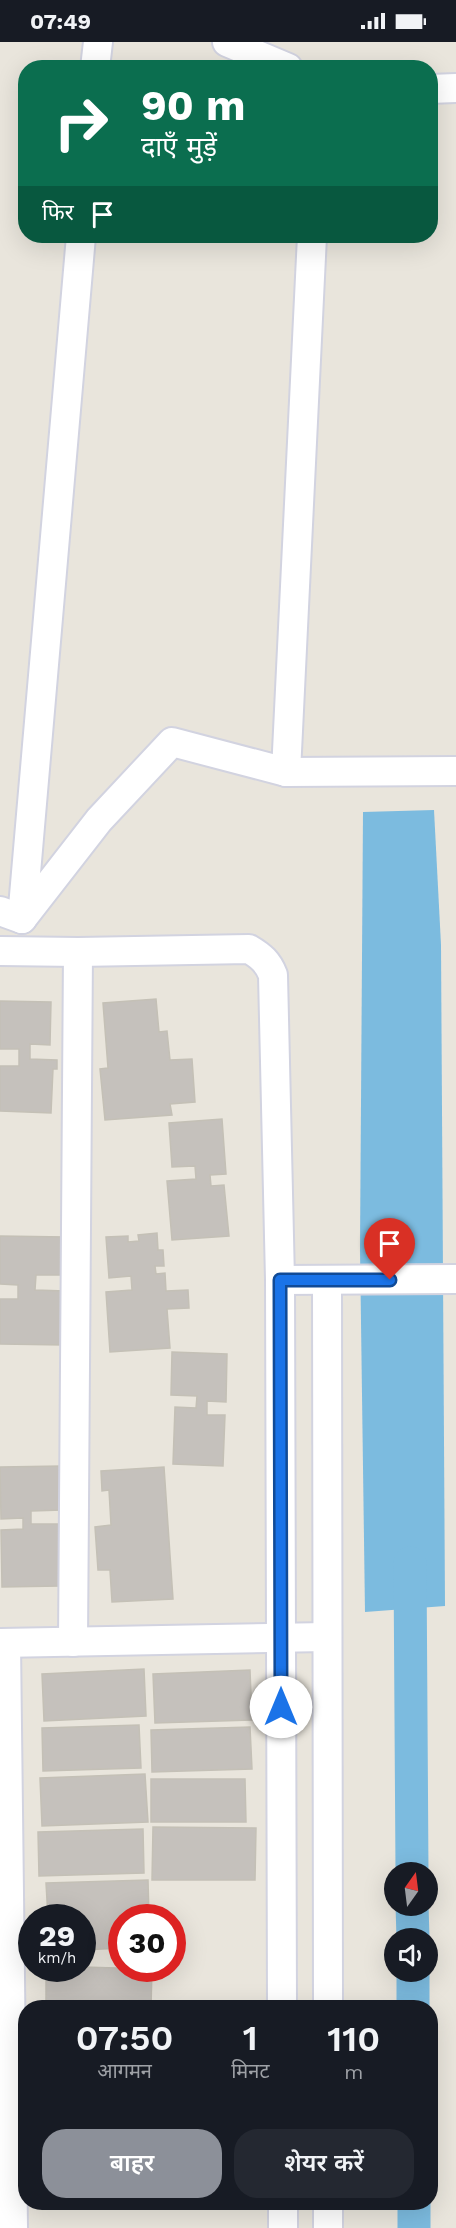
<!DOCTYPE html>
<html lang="hi">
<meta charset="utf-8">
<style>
:root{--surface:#171b24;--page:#242831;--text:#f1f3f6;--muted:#9ea1a6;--accent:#8c9099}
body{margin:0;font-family:"Work Sans","Noto Sans Devanagari",sans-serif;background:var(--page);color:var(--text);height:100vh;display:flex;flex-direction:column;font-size:22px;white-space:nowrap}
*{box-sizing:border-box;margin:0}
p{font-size:20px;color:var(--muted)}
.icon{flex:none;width:33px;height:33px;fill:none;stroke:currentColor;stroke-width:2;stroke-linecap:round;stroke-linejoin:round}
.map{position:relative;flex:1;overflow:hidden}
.details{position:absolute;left:18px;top:1958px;width:420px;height:210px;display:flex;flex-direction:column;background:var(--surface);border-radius:24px;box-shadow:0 6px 24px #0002}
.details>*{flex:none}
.guide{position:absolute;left:18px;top:18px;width:420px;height:183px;border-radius:24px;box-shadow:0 6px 24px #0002;background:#0b6e4f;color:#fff;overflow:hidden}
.needle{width:39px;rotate:14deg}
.fabs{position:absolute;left:384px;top:1820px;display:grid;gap:12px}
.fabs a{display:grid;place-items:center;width:54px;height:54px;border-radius:50%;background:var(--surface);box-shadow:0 6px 24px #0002;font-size:30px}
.speed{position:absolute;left:18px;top:1862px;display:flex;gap:12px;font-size:30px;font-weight:700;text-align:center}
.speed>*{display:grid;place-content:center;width:78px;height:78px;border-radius:50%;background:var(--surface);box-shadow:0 6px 24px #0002;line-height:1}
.speed small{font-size:15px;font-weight:400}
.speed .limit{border:9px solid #d22;background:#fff;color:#111}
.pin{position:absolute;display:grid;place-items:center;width:51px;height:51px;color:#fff;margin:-62px -26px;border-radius:50% 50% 50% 0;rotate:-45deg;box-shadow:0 0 6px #0007}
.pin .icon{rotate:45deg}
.me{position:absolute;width:66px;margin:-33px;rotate:0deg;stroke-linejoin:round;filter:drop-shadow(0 0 4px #0008)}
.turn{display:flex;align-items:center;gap:21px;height:126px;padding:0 24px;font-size:27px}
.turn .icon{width:78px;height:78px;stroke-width:2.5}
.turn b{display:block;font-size:42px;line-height:51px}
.then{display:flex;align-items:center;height:57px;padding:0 24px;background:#0003;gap:12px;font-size:22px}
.eta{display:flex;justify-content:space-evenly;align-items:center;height:102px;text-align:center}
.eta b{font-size:36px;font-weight:600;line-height:42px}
.action{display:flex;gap:12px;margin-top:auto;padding:12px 24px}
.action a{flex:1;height:69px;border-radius:24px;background:var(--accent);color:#fff;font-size:24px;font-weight:600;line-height:69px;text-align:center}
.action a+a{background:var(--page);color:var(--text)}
.status{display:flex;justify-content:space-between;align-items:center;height:42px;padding:0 30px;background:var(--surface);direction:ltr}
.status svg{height:16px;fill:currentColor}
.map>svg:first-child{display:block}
</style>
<div class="status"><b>07:49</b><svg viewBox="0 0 49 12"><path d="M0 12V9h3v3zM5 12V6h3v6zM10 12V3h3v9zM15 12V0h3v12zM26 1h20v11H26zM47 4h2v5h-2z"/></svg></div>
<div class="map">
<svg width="456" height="2186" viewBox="0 0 456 2186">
<rect width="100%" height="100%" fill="#e9e5dc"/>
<path fill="#7cbbdf" d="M434 768 441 903 445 1564 365 1570 360 1207 363 770Z"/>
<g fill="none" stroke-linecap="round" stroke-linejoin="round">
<g stroke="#7cbbdf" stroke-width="33">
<path d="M410 1521 412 1830"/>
<path d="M412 1863 413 1896"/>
<path d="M413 1929V1965"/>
<path d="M414 2160V2186"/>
</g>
</g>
<g fill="#c5c1bc" stroke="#c4c0b6" stroke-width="1.5">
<path d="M156 957 159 990 167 989 170 1018 192 1017 195 1060 170 1062 172 1073 105 1078 100 1027 108 1026 103 961Z"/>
<path d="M0 959 51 960 50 1003 30 1002V1017L57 1018V1027H53L51 1071 0 1069V1024H19V1007H0Z"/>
<path d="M222 1077 226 1132 210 1133 211 1144 224 1143 229 1194 172 1198 167 1139 196 1137 195 1124 172 1125 169 1081Z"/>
<path d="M157 1191 158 1208H163L164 1224H155L156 1232 165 1231 166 1249 188 1248 189 1266 167 1267 170 1306 110 1310 106 1250 132 1248 131 1234 109 1236 106 1195 128 1194V1200L139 1199 138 1193Z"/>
<path d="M0 1194 66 1195 65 1233H36L35 1248 65 1249 64 1303 0 1302V1257H18V1243L0 1242Z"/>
<path d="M172 1310 227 1312 226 1360 207 1359V1373H225L223 1424 173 1422 175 1365 196 1366 197 1354 171 1353Z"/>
<path d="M61 1424 62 1468 31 1469V1482H59L60 1544 2 1545 1 1488 23 1487V1476L1 1477 0 1425Z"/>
<path d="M164 1425 173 1557 112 1560 110 1528H98L95 1485 111 1483 109 1448 102 1449 101 1429Z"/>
<path d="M144 1627 146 1674 44 1679 42 1632Z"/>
<path d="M250 1628 252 1678 155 1681 153 1632Z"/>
<path d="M139 1683 141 1726 43 1729 42 1686Z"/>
<path d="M250 1685 252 1727 152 1730 151 1688Z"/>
<path d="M145 1732 148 1780 42 1784 40 1736Z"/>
<path d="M151 1737H245L246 1780H151Z"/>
<path d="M153 1785 256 1786 255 1838H152Z"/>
<path d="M143 1787 144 1831 39 1834 38 1790Z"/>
<path d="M148 1838 149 1875H122V1906L82 1908V1875H48L46 1841Z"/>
<path d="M82 1925 152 1927 151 1965H46V1926Z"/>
</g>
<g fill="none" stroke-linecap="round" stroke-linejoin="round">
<defs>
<g id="street">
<path d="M227 0 288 26"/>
<path d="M95 26 98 0"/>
<path d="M430 47 456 46"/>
<path d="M286 730 312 194"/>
<path d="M0 869 22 877 99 778 172 700 286 730 456 729"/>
<path d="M22 877 81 194"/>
<path d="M0 909 78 910 249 907C261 914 268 920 273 933L280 1238 282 1965"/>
<path d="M280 1238 456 1237"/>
<path d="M327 1238 328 1965"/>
<path d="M73 1600 78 910"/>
<path d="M0 1601 327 1595"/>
<path d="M6 1601 13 2186"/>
<path d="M283 2160V2186"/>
<path d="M328 2160V2186"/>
</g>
</defs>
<use href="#street" stroke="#d2d3e0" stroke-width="32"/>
<use href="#street" stroke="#fff" stroke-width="28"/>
</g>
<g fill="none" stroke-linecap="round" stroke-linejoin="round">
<defs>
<path id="route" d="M281 1665 280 1238H390"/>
</defs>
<use href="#route" stroke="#114b97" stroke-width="15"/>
<use href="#route" stroke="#1a73e8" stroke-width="10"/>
</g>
</svg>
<div class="fabs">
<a><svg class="needle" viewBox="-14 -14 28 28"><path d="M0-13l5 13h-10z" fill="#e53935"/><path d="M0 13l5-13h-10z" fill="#9ea1a6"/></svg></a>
<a><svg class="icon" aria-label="sound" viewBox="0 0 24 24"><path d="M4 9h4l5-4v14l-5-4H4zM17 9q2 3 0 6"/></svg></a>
</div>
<div class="speed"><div>29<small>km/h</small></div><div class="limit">30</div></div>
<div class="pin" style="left:390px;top:1238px;background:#d93025"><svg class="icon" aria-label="arrive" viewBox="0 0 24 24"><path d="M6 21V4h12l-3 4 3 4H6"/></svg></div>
<svg class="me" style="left:281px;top:1665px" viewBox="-20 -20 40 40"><circle r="19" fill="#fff"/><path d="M0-13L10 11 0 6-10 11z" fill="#1a73e8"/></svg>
<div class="guide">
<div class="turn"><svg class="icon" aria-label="right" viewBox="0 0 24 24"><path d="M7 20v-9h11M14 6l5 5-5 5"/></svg><div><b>90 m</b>दाएँ मुड़ें</div></div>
<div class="then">फिर<svg class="icon" aria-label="arrive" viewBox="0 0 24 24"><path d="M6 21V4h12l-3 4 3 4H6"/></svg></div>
</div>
<section class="details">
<div class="eta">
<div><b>07:50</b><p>आगमन</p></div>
<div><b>1</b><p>मिनट</p></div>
<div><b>110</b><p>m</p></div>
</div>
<div class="action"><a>बाहर</a><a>शेयर करें</a></div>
</section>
</div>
